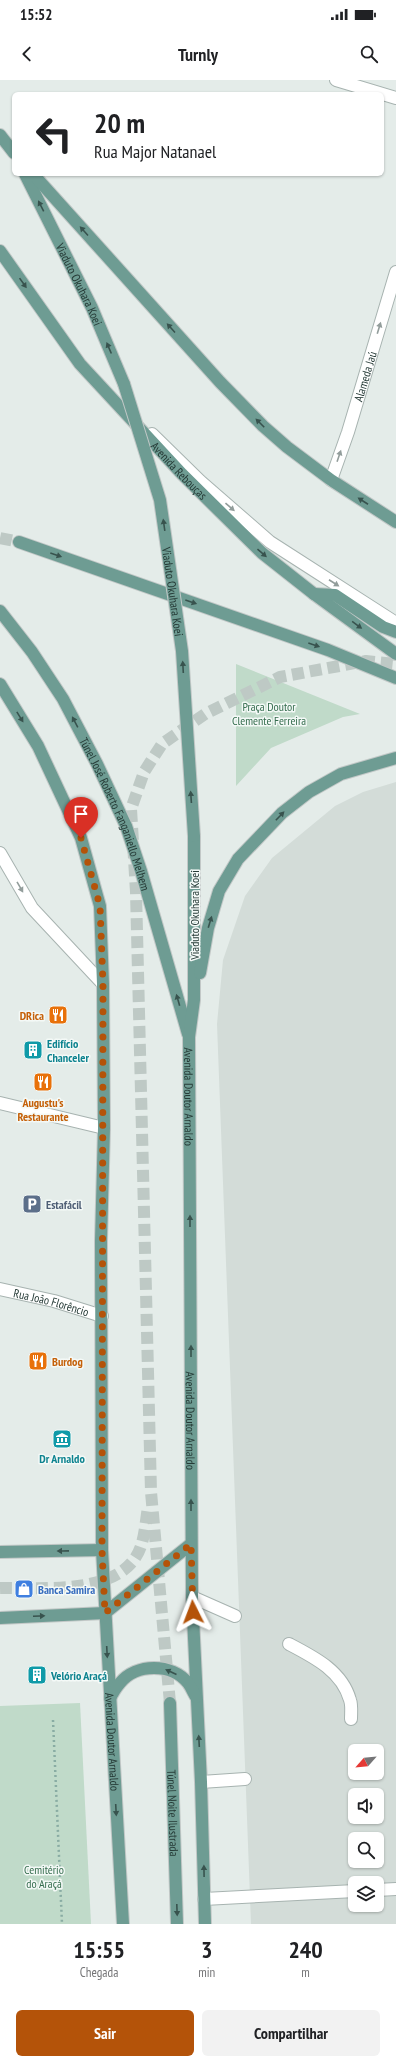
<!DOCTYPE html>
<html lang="pt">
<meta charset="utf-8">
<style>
:root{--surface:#fff;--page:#f2f2f2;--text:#202124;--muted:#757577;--accent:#b45309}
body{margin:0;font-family:"PT Sans Narrow",sans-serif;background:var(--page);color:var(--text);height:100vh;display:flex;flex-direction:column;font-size:15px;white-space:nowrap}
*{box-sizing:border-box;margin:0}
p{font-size:13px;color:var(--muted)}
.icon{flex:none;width:22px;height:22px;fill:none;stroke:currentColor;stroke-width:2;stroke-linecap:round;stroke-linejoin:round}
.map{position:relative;height:1844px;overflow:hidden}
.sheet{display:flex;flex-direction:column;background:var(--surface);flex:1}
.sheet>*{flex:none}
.hud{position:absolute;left:12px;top:12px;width:372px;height:84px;border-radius:6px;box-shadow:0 1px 3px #0004;background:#fff;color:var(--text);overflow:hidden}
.needle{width:26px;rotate:243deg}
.controls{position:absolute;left:348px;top:1664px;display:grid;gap:8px}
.controls a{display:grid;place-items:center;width:36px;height:36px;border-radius:6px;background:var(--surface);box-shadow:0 1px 3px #0004;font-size:20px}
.pin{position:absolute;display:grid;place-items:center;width:34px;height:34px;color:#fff;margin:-41px -17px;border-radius:50% 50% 50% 0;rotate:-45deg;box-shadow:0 0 4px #0007}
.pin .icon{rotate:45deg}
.me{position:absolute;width:44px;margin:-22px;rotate:357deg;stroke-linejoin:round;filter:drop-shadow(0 0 3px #0008)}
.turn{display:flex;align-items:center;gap:14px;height:84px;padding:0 16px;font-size:18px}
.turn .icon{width:52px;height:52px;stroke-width:2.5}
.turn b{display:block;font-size:28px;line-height:34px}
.eta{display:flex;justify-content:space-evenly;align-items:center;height:68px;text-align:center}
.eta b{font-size:24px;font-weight:600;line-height:28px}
.primary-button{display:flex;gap:8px;margin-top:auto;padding:8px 16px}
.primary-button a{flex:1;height:46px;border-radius:6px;background:var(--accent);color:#fff;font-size:16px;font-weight:600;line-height:46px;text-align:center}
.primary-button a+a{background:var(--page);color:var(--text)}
.status{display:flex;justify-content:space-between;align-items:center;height:28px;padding:0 20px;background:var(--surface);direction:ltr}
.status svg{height:11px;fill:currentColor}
header{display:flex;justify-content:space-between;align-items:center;height:52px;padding:0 16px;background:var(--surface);font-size:18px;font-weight:600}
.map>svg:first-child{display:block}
</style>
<div class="status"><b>15:52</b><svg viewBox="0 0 49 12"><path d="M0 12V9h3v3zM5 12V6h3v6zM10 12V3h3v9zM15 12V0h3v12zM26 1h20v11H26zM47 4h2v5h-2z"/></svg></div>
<header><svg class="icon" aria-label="back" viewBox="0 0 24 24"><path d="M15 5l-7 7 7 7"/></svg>Turnly<svg class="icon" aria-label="search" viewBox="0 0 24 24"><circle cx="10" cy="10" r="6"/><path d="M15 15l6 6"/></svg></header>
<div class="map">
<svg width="396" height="1844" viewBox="0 0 396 1844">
<rect width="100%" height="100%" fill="#e4ece9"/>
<path fill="#d3dcd8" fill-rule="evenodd" d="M396 702V1844H251L217 944 223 880 245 816 272 778 335 726 363 712ZM355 1671H377V1693H355ZM355 1715H377V1737H355ZM355 1759H377V1781H355ZM355 1803H377V1825H355Z"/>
<g fill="#c0dac9">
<path d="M236 584 360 634 343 637 271 668 236 706Z"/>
<path d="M80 1623 91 1844H0V1626Z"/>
</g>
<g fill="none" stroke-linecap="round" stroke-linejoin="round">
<g stroke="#bec9c5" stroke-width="12" stroke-dasharray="12 6" stroke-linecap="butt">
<path d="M0 458 19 462"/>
<path d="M0 1508C42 1507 124 1517 141 1466 145 1454 146 1439 148 1427"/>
<path d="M170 1623 151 1412 136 812 131 729 144 692 162 664 205 634 280 597 366 581 396 584"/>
</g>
<defs>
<g id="lane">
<path d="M152 354 200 401 270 462 396 543"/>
<path d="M192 1517 235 1536"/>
<path d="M289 1564C314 1577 342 1591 350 1620 352 1625 351 1633 351 1639"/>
<path d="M201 1702 245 1699"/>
<path d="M377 1810 396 1809"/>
<path d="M204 1819 355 1811"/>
</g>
<g id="street">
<path d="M336 0 396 18"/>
<path id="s1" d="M331 400 348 352 396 192"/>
<path d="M0 773 32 828 103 904"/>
<path d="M0 1023 104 1048"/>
<path id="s2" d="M0 1209 54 1221 102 1236"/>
</g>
<g id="primary">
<path d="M0 55 14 73"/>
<path id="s3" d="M25 94 92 228 124 304"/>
<path d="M33 94 220 302 263 346 287 367 331 400 396 442"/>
<path id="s4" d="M0 171 80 284 182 394 262 473 314 514 396 574"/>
<path d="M19 462 328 570 396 598"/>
<path d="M314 514 335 515 383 547 396 552"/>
<path id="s5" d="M0 531 32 572 63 619 97 684 126 746 141 791 188 954"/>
<path id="s6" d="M0 604 38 666 81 758 100 826 103 904 104 1048 101 1161 102 1470 123 1844"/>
<path id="s7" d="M194 756V920L189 957 192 1517 201 1702 205 1844"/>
<path d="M200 893 208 848 219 811 238 779 282 733 309 712 341 694 396 678"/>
<path d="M0 1472 102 1470"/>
<path d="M0 1538 105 1533 191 1464"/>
<path d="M110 1618C113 1613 116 1607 120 1603 136 1583 172 1583 188 1603 191 1607 193 1612 196 1617"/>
<path id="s8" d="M170 1623 177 1844"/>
</g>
</defs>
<use href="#lane" stroke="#a7b3b0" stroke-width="14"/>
<use href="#street" stroke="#a7b3b0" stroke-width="14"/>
<use href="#primary" stroke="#c2c8c7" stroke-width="14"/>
<path stroke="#89aca3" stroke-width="2.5" stroke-dasharray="2 3" stroke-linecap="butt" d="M53 1640 62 1844"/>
<use href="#lane" stroke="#fff" stroke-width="12"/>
<use href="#street" stroke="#fff" stroke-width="12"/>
<use href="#primary" stroke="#6e9c93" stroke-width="12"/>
<defs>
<g id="primary-bridge">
<path id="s9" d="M124 304 160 420 182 571 194 756"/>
</g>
</defs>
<use href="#primary-bridge" stroke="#c2c8c7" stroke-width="14" stroke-linecap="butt"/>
<use href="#primary-bridge" stroke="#6e9c93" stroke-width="12"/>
</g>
<defs><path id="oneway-solid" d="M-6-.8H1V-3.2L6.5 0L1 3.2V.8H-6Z"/></defs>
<g fill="#38534e">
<use href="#oneway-solid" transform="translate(41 126) rotate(-117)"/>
<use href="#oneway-solid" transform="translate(84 151) rotate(-132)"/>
<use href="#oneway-solid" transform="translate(23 203) rotate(55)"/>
<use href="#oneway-solid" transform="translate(171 248) rotate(-132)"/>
<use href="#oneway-solid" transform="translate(109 268) rotate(-113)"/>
<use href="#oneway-solid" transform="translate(260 343) rotate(-135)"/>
<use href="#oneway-solid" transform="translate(363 421) rotate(-147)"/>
<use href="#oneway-solid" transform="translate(164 445) rotate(-98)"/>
<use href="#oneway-solid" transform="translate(262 473) rotate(41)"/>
<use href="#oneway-solid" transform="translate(56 475) rotate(19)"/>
<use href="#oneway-solid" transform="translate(191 522) rotate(19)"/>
<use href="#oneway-solid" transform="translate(357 545) rotate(36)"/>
<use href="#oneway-solid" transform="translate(314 565) rotate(19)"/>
<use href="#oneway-solid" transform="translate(183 587) rotate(-93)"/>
<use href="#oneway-solid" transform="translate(20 637) rotate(58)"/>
<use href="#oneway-solid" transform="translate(75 642) rotate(-118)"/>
<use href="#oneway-solid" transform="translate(191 717) rotate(-94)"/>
<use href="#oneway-solid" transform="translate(280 736) rotate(-46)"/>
<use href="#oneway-solid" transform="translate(210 842) rotate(-73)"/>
<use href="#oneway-solid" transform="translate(178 920) rotate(-106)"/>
<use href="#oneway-solid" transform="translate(190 1141) rotate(-90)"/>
<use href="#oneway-solid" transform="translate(191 1271) rotate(-90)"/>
<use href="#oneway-solid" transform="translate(191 1425) rotate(-90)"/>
<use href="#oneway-solid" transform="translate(63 1471) rotate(179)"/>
<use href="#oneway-solid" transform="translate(39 1536) rotate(-2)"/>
<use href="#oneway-solid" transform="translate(107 1572) rotate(87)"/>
<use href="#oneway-solid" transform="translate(171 1592) rotate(-156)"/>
<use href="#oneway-solid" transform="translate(199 1661) rotate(-93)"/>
<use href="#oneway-solid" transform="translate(116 1730) rotate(87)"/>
<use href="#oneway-solid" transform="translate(204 1791) rotate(-91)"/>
<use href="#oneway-solid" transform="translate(177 1830) rotate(88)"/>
</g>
<g fill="#929d9b">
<use href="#oneway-solid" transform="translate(379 248) rotate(-73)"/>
<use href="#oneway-solid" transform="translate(339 376) rotate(-71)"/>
<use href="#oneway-solid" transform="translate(230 427) rotate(41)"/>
<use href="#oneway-solid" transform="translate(334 503) rotate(33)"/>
<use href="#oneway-solid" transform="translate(20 807) rotate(60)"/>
</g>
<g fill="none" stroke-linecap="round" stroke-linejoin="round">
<path stroke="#b45309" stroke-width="7" stroke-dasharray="0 12.6" d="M81 758 100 826 103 904 102 1470 105 1533 191 1464 193 1532"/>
</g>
<defs>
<symbol id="restaurant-square" viewBox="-11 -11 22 22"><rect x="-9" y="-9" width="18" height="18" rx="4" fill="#e8710a" stroke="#f4f9f7"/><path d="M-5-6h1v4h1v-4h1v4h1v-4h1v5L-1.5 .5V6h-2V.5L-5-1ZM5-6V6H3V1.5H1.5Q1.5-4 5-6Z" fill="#fff"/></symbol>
<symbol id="building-square" viewBox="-11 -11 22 22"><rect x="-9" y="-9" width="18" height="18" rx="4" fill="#0f9aa8" stroke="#f4f9f7"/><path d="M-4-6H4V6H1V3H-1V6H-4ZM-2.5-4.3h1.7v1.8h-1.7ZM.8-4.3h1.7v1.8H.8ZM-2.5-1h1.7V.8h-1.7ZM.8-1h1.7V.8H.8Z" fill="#fff"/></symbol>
<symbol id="parking-square" viewBox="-11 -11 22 22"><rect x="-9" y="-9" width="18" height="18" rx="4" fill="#5c6f8a" stroke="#f4f9f7"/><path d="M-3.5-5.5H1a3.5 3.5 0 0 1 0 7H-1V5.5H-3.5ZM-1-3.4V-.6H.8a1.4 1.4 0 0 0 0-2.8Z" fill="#fff"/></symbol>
<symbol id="museum-square" viewBox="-11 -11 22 22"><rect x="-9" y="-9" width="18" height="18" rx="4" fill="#0f9aa8" stroke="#f4f9f7"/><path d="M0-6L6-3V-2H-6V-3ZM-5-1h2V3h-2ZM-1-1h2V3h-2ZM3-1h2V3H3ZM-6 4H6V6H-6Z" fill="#fff"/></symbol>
<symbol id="shop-square" viewBox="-11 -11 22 22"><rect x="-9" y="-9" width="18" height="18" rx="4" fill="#3f7fe0" stroke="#f4f9f7"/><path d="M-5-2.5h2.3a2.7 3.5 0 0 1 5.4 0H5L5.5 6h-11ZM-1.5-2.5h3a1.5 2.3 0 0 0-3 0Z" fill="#fff"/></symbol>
</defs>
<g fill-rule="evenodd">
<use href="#restaurant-square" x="47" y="924" width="22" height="22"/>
<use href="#building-square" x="22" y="959" width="22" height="22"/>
<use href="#restaurant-square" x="32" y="991" width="22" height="22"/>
<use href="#parking-square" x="21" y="1113" width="22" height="22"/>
<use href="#restaurant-square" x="27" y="1270" width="22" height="22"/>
<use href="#museum-square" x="51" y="1348" width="22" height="22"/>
<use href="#shop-square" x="13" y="1498" width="22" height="22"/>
<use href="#building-square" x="26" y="1584" width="22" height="22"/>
</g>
<g text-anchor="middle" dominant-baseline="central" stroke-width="3" stroke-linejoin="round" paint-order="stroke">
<g font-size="12" fill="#263b37" stroke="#f4f9f7">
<text stroke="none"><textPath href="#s3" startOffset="123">Viaduto Okuhara Koei</textPath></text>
<text stroke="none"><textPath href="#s1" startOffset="109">Alameda Jaú</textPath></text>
<text stroke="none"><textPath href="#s4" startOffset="284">Avenida Rebouças</textPath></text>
<text stroke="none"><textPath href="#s9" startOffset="214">Viaduto Okuhara Koei</textPath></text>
<text stroke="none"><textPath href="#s5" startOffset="235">Túnel José Roberto Fanganiello Melhem</textPath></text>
<text transform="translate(194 835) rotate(-90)">Viaduto Okuhara Koei</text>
<text stroke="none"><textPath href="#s7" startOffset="261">Avenida Doutor Arnaldo</textPath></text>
<text stroke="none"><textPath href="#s2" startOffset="53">Rua João Florêncio</textPath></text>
<text stroke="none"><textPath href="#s7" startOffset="585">Avenida Doutor Arnaldo</textPath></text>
<text stroke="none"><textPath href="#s6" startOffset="1081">Avenida Doutor Arnaldo</textPath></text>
<text stroke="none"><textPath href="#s8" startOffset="110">Túnel Noite Ilustrada</textPath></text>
</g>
<g font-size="12" fill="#356d4e" stroke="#f4f9f7">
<text x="269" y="626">Praça Doutor<tspan x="269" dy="14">Clemente Ferreira</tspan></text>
<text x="44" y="1789">Cemitério<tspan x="44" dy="14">do Araçá</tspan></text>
</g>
<g font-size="12" font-weight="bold" fill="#c56008" stroke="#f4f9f7" text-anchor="end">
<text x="44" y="935">DRica</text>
<text x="43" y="1022" text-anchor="middle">Augustu's<tspan x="43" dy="14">Restaurante</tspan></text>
<text x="52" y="1281" text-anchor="start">Burdog</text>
</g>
<g font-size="12" font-weight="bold" fill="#0d838f" stroke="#f4f9f7" text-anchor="start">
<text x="47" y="963">Edifício<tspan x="47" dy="14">Chanceler</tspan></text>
<text x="62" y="1378" text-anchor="middle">Dr Arnaldo</text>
<text x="51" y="1595">Velório Araçá</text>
</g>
<g font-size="12" font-weight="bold" fill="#4e5e75" stroke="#f4f9f7" text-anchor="start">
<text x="46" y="1124">Estafácil</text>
</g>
<g font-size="12" font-weight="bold" fill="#366cbe" stroke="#f4f9f7" text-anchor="start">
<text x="38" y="1509">Banca Samira</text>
</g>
</g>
</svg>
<div class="controls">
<a><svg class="needle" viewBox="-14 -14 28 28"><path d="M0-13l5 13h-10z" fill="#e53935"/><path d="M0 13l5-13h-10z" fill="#757577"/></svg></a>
<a><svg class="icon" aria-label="sound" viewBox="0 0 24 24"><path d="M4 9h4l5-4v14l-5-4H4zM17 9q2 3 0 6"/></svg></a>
<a><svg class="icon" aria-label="search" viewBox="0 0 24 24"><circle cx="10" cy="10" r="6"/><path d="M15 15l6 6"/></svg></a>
<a><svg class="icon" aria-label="layers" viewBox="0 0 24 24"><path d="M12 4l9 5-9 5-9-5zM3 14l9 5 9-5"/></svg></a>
</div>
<div class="pin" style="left:81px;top:758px;background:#d93025"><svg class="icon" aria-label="arrive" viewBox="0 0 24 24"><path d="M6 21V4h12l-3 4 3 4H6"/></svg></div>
<svg class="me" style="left:193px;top:1532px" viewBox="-20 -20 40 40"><path d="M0-17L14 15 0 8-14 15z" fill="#b45309" stroke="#fff" stroke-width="4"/></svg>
<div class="hud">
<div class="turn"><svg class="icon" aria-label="left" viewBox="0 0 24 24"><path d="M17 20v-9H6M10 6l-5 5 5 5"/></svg><div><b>20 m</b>Rua Major Natanael</div></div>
</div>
</div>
<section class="sheet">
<div class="eta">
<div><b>15:55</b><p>Chegada</p></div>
<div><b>3</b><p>min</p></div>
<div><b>240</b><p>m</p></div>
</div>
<div class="primary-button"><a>Sair</a><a>Compartilhar</a></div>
</section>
